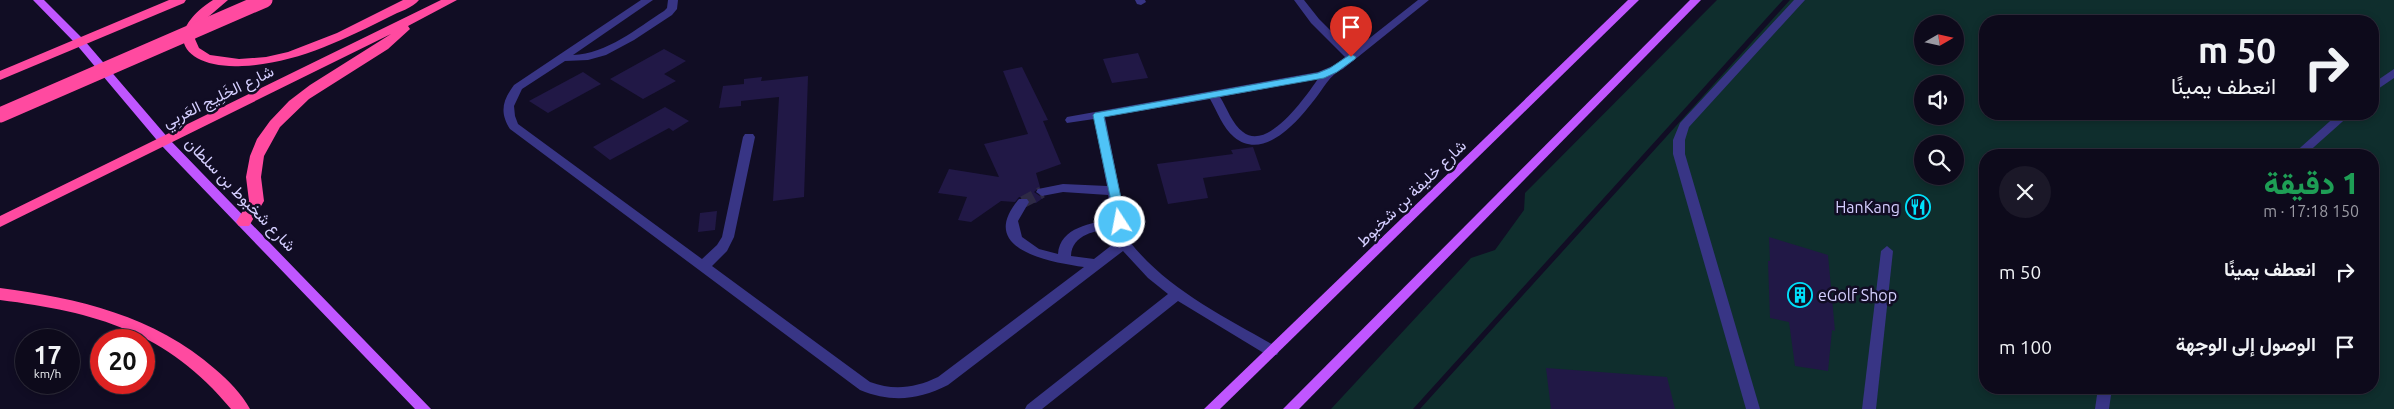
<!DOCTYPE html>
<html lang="ar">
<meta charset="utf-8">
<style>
:root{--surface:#0d0a1b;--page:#1b1828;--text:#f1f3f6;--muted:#9a9aa3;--line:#2d2b3a}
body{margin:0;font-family:Ubuntu,Vazirmatn,sans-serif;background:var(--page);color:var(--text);direction:rtl;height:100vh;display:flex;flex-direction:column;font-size:19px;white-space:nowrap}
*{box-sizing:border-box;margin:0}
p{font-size:16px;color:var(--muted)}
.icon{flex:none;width:28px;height:28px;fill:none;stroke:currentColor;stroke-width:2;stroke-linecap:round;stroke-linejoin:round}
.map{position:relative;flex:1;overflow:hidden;direction:ltr}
.panel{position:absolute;left:1979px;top:149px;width:400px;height:245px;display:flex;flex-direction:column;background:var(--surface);border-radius:20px;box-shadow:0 2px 8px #0003,0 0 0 1px var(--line);direction:rtl}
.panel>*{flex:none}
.top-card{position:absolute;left:1979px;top:15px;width:400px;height:105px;border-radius:20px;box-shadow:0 2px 8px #0003,0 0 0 1px var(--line);direction:rtl;background:#0d0a1b;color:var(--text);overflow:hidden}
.needle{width:32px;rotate:81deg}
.controls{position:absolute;left:1914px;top:15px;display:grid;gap:10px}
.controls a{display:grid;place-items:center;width:50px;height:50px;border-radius:50%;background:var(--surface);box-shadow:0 2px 8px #0003,0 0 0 1px var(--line);font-size:25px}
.speed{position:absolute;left:15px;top:329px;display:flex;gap:10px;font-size:25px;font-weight:700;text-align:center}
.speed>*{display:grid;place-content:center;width:65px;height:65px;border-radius:50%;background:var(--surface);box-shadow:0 2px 8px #0003,0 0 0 1px var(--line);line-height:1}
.speed small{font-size:12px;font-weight:400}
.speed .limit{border:8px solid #d22;background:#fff;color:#111}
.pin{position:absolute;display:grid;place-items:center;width:42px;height:42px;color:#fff;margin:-51px -21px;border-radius:50% 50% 50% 0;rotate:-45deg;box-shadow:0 0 5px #0007}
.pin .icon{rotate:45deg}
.me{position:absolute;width:55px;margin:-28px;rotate:349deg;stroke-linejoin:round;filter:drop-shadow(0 0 4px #0008)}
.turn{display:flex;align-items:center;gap:18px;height:105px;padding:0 20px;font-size:22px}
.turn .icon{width:65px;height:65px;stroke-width:2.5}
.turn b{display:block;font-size:35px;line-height:42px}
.round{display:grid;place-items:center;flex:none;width:52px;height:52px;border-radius:26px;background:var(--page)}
.overview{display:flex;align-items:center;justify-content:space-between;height:85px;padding:0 20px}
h1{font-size:30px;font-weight:800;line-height:38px;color:#1e9e55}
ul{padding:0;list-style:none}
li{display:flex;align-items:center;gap:15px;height:75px;padding:0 20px}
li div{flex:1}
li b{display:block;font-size:19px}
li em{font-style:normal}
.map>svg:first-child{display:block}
</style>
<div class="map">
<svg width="2394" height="409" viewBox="0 0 2394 409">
<rect width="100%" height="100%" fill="#110d24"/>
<g fill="#0f2e2d" fill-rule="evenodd">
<path d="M1717 0H1783L1413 409H1331L1471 258 1495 250 1524 210 1525 193Z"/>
<path d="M1790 0H2394V409H1420ZM1985 21H2372V114H1985ZM1922 24H1955V56H1922ZM1922 84H1955V116H1922ZM1922 144H1955V176H1922ZM1985 155H2372V388H1985Z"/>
</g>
<g fill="#211846">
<path d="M664 49 686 61 664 74 676 81 643 99 610 79Z"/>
<path d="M1138 53 1148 78 1112 83 1103 59Z"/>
<path d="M1022 67 1048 120 1043 121 1061 164 1036 173 1040 187 1034 192 1043 198 1036 203H1031L1027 197H1019L1015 202 1001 201 971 222 958 220 967 197 938 193 949 169 999 177 984 144 1028 134 1003 71Z"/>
<path d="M583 72 601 84 548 113 529 101Z"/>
<path d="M808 76 804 197 773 201 779 97 741 101V106L719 108 723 86 744 84V79L762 77 761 81Z"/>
<path d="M665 107 689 121 673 131 669 128 610 160 593 147Z"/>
<path d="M1253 147 1261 170 1203 178 1208 198 1168 204 1157 164 1233 154 1231 150Z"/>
<path d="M717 211 715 230 698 232 700 213Z"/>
<path d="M1769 237 1828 255 1835 331 1832 330 1828 371 1795 366 1789 322 1770 318 1768 261H1770Z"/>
<path d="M1546 368 1667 377 1675 409H1551Z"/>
</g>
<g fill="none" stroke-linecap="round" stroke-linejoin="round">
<path stroke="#2e2a45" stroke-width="12" stroke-dasharray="12 6" stroke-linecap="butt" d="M1023 202 1042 192"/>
<g fill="#383585" fill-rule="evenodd">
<path d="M641 0H653L573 55C607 54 637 28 664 11L667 8 668 0H678L677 9 672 15 634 40 606 55 588 60 565 61 522 89 514 106 515 116 518 124 702 259 717 245 722 237 743 137 745 134H753L755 137 734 237 727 251 712 266 870 382C894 391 915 388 938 377L1084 267C1048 262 976 249 1019 199H1027L1029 202 1018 221 1022 237 1039 249 1058 254C1060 227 1092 223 1113 219L1108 195 1063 192 1042 196 1036 192 1038 189 1063 184 1107 186 1094 119 1067 123 1065 120 1067 117 1318 72 1335 65 1345 57 1311 23 1294 0H1304L1319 19 1352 52 1418 0H1429L1343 69C1329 75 1324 88 1315 99 1298 121 1264 162 1234 137 1223 128 1217 111 1210 99L1105 117 1130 242C1168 290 1225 317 1277 347L1279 351 1277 355H1267L1178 301 1042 409H1025L1027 405 1168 294 1148 278 1123 251 948 385C918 400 892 403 860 390L510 129C499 112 503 100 514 85ZM1318 79C1306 96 1268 152 1243 132 1232 124 1227 108 1220 97ZM1115 227 1117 241 1094 259 1071 256C1072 234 1096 231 1115 227Z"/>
<path d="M1135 0H1145L1146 2 1141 5 1137 4Z"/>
<path d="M1794 0H1805L1689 127 1685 140V154L1760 409H1746L1673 154V140L1680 123Z"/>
<path d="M2394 69V78L2372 93V84Z"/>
<path d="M2338 114H2351L2305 155H2292Z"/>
<path d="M1887 246 1893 251 1876 409H1862L1881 251Z"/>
<path d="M2098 388H2112L2109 409H2095Z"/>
</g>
<g fill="#c056ff" fill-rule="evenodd">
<path d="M33 0H44L84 40 169 139 431 409H415L161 145 76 44Z"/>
<path d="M1628 0H1639L1220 409H1204Z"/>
<path d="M1690 0H1701L1299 409H1283Z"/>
</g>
<g fill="#ff4aa0" fill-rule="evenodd">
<path d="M169 0H186L184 3 0 80V71Z"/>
<path d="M213 0H228L200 24 195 39 199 48 210 55 239 59 266 57 288 52 337 33 403 0H419C413 8 398 12 389 17 343 40 295 64 242 66 186 69 158 36 213 0Z"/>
<path d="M441 0H457L408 26 410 29 388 49 309 99 280 127 264 156 261 177 264 201 249 226H239L236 222 249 201 246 177 250 156 257 139 270 121 289 101 310 85 391 34 0 227V216Z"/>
<path d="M0 288C78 298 155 316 215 369 228 380 242 394 250 409H231C168 332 95 312 0 300Z"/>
</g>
<path stroke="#ff4aa0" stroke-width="15" d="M0 115 265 0"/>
</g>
<path fill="#4fc3f7" stroke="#337fa1" d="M1351 54 1356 57 1355 59 1337 72 1324 78 1104 117 1126 222 1124 225H1116L1093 115 1095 113 1318 73 1330 68Z"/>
<defs>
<symbol id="restaurant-ring" viewBox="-11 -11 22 22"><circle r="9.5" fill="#110d24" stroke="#00e0fa" stroke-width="1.5"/><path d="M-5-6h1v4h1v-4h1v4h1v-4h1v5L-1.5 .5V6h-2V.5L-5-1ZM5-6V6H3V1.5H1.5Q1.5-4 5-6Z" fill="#00e0fa"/></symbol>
<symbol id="building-ring" viewBox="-11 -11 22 22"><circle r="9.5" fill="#110d24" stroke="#00e0fa" stroke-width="1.5"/><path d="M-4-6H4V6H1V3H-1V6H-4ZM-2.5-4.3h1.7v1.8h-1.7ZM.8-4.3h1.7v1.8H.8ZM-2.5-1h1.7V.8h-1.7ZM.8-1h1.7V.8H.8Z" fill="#00e0fa"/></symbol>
</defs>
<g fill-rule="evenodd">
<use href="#restaurant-ring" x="1904" y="193" width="28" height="28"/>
<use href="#building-ring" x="1786" y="281" width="28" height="28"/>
</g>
<g text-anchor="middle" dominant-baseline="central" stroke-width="5" stroke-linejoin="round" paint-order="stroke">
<g font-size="16" fill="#d5cfff" stroke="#110d24">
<text transform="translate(218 96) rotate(-26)">شارع الخَلِيج العَربِي</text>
<text transform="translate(1411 193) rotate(-44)">شارع خليفة بن شخبوط</text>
<text transform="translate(241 194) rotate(46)">شارع شخبوط بن سلطان</text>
</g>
<g font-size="16" fill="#d5cfff" stroke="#110d24" text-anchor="end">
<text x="1900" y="207">HanKang</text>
<text x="1818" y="295" text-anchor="start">eGolf Shop</text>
</g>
</g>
</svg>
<div class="controls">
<a><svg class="needle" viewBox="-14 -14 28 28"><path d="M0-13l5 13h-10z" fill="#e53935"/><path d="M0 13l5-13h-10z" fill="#9a9aa3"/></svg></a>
<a><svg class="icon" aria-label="sound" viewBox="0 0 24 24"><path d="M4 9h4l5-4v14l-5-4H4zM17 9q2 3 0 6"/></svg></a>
<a><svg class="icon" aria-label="search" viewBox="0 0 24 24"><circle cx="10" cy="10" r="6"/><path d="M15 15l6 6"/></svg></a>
</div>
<div class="speed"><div>17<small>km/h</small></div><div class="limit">20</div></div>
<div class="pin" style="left:1351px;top:57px;background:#d93025"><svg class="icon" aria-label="arrive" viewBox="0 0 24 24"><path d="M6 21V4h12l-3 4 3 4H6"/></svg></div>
<svg class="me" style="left:1120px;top:222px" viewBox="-20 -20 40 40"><circle r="17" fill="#4fc3f7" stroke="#fff" stroke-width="3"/><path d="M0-11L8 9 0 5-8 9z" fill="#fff"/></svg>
<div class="top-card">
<div class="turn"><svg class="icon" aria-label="right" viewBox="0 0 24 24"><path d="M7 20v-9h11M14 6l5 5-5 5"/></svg><div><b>50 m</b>انعطف يمينًا</div></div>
</div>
<section class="panel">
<div class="overview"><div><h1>1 دقيقة</h1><p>150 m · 17:18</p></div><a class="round"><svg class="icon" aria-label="close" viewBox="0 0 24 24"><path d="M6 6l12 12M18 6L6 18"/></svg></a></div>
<ul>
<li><svg class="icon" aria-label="right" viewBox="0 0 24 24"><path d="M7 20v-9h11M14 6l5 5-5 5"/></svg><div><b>انعطف يمينًا</b></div><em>50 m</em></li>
<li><svg class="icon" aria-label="arrive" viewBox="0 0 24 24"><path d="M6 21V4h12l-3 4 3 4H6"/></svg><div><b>الوصول إلى الوجهة</b></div><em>100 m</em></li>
</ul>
</section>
</div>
